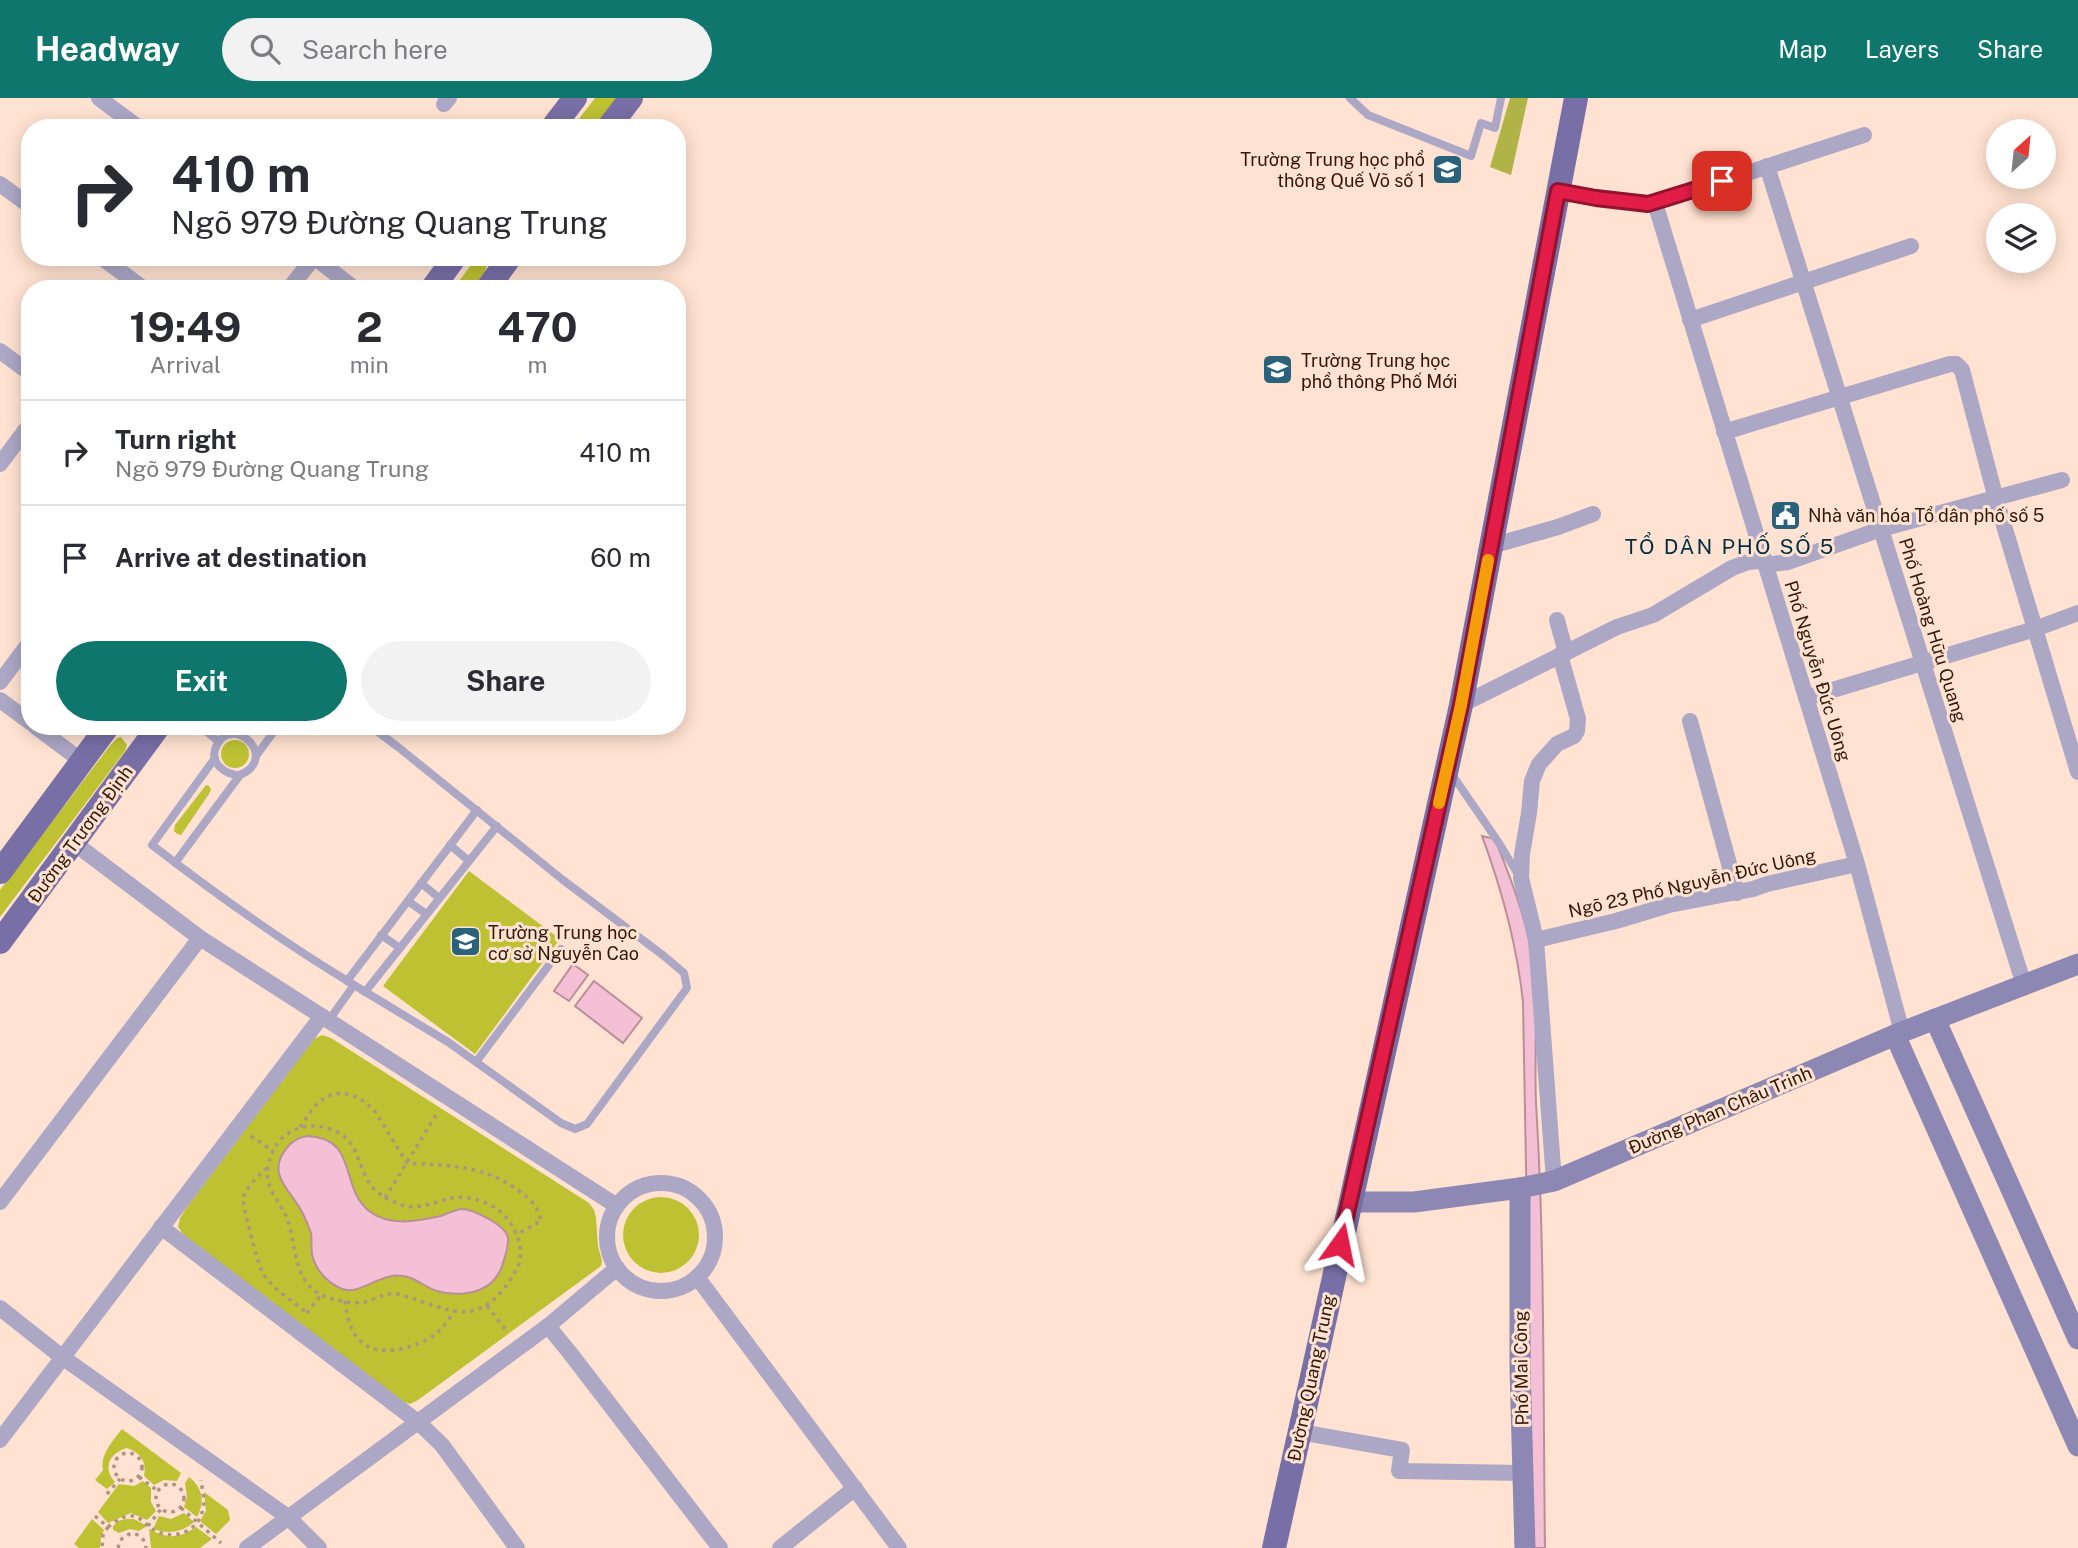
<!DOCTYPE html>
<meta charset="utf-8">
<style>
:root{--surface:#fff;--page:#f2f2f3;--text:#2b2b33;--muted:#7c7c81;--line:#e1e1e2;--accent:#0f766e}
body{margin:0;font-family:"Public Sans",sans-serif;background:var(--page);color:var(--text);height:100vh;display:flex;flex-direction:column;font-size:26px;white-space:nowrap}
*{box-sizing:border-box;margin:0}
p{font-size:23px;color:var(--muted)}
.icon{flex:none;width:38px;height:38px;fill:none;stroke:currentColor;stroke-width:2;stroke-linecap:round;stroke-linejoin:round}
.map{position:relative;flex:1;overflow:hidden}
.drawer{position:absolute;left:21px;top:182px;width:665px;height:455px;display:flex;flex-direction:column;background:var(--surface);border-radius:28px;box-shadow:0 4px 18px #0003}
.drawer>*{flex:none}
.top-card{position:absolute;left:21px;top:21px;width:665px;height:147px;border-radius:28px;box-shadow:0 4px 18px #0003;background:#fff;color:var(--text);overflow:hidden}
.needle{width:46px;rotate:27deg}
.fabs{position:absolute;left:1986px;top:21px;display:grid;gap:14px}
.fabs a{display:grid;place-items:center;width:70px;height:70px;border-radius:50%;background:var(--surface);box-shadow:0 4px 18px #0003;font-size:35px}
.pin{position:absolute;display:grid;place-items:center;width:60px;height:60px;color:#fff;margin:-30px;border-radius:14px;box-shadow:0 4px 10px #0006}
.me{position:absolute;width:77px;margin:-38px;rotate:12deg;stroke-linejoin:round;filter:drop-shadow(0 0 5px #0008)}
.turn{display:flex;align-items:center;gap:24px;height:147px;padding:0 35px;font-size:32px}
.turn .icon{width:91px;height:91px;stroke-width:2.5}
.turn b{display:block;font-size:49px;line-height:60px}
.eta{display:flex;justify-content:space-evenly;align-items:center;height:119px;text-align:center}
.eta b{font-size:42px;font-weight:700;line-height:49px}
.primary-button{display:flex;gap:14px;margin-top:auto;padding:14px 35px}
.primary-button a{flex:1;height:80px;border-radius:42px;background:var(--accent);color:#fff;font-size:28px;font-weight:700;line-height:80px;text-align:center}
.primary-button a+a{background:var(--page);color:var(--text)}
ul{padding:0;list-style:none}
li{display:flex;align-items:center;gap:21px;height:105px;padding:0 35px;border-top:2px solid var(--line)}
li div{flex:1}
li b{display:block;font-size:26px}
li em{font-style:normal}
header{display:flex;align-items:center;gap:42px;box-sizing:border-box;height:98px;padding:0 35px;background:var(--accent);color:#fff}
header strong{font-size:33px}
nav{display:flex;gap:38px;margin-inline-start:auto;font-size:24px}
.search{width:490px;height:63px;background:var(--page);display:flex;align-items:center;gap:18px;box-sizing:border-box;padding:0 24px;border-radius:38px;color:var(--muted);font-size:26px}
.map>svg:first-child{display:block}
</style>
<header>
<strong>Headway</strong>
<div class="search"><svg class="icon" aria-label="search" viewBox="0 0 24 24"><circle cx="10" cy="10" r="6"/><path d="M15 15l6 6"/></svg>Search here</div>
<nav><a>Map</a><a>Layers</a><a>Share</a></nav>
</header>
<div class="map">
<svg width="2078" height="1450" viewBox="0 0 2078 1450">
<rect width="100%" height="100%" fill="#ffe2d1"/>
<g fill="#bdc132">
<path d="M595 0H618L596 30H572Z"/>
<path d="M477 159H487L489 162 484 175 472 191H453Z"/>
<path d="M121 639 127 647 125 653 0 819V792L109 649 117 640Z"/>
<circle cx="235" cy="656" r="14"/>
<path d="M206 687 209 688 211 691 209 696 181 737 177 736 174 733 175 727Z"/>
<path d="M469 773 560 841 475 956 383 888Z"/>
<path d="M322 937 331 940 589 1105 594 1112 596 1120 598 1148 602 1163 601 1168 418 1302 410 1306 400 1303 185 1139 178 1129 180 1120 187 1109 314 941Z"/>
<circle cx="661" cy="1137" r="38"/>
<path d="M122 1331 181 1375 177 1383 164 1382 154 1387 144 1378C147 1364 141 1355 127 1350 110 1355 102 1369 115 1384L107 1391 95 1382 103 1372C100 1356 113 1343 122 1331Z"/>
<path d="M189 1379C203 1390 205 1404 197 1419L184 1409 187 1399 185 1385Z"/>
<path d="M143 1383 151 1390V1404L156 1413 147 1422 131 1415 108 1425 98 1414 119 1386 134 1388Z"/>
<path d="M204 1394 228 1412 230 1422 216 1436 200 1423 206 1413Z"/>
<path d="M184 1415 194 1424C181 1435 168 1436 153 1431L159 1418 171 1421Z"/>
<path d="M92 1421 104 1432 101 1439 100 1450H79L74 1446Z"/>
<path d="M126 1421H134L147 1428 139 1433 130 1431 119 1435 113 1432V1428L118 1423Z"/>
<path d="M196 1429 212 1441 200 1450H151L149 1431C169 1441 178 1441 196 1429Z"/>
</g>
<path fill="#b0b346" d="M1510 0H1528L1511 77 1490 69Z"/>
<g fill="#f4c0d6" stroke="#ba8e98" stroke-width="2">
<path d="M1482 738 1495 741C1510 779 1525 816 1532 857 1539 905 1534 956 1536 1005 1545 1153 1543 1302 1545 1450H1533L1523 904C1517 847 1502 792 1482 738Z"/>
<path d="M573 866 588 877 569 903 554 893Z"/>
<path d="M594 883 642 920 623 945 575 908Z"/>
<path d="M308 1038C359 1041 339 1089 369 1113 389 1129 418 1123 441 1118 447 1116 454 1112 461 1111 473 1111 506 1127 508 1140 509 1143 507 1148 507 1151 504 1162 501 1176 492 1184 479 1197 453 1198 437 1193 427 1190 418 1182 408 1179 382 1171 362 1198 342 1191 328 1185 315 1172 312 1156 311 1149 312 1142 311 1135 309 1129 306 1122 303 1116 293 1094 265 1077 286 1051 291 1044 299 1039 308 1038Z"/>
</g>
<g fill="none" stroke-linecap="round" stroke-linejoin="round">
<g stroke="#af9382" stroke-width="3.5" stroke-dasharray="3.5 5" stroke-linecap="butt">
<path d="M300 1029C306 1022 311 1011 318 1005 336 988 359 996 374 1012L407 1065C449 1068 483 1066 519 1093 531 1102 538 1107 541 1123L516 1137"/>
<path d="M251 1038 273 1053"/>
<path d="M267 1070C258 1078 247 1088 243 1100 242 1106 258 1166 262 1174 272 1191 293 1203 307 1215"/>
<path d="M385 1100C392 1103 399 1106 405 1108 422 1111 436 1103 452 1100 466 1097 486 1103 497 1111 512 1122 523 1143 520 1162 519 1169 512 1179 508 1185 476 1231 448 1211 405 1198 387 1192 381 1199 365 1204 355 1207 328 1201 319 1196 293 1181 296 1144 287 1120 282 1108 270 1095 268 1082 266 1076 268 1067 270 1061 279 1031 309 1020 337 1034 359 1045 357 1067 370 1086 374 1092 380 1096 385 1100L436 1017"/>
<path d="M345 1203C347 1219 350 1236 365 1247 383 1259 416 1249 433 1238 442 1231 449 1222 454 1213"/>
<path d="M487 1208 505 1231"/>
<path d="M307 1215 321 1197"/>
<circle cx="128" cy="1369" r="14"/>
<path d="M139 1379 158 1393"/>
<circle cx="170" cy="1400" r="14"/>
<path d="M107 1396 120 1381"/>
<path d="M181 1410 221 1445"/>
<path d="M95 1418 108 1429 103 1437 102 1450"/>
<path d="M148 1428 161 1411"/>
<path d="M108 1429C115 1423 124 1417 133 1418 143 1420 147 1429 156 1433 176 1443 200 1432 203 1410 205 1401 202 1391 201 1382"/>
<path d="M118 1450 120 1442 131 1435C140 1436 145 1441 146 1450"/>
</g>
<g stroke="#aba7c5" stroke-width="8">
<path d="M1350 0 1368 17 1471 58 1481 25 1495 30 1501 0"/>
<path d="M200 628 219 644"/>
<path d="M256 658 278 628"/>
<path d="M215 660 152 747C217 797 283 844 354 887L329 922"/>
<path d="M1451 675 1499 745 1519 778"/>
<path d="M450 747 469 763"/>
<path d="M175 765 240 677C281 659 231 614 216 649 209 665 225 677 240 677"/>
<path d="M421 785 439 800"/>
<path d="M408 803 426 816"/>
<path d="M381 837 400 850"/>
<path d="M347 883 477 712"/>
<path d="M354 887 448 944 561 1025 575 1031 587 1026 687 890 684 875 664 858 563 782 398 649 370 628"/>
<path d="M365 894 497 728"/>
<path d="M476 964 561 851"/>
</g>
<g stroke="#aba7c5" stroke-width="16">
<path d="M99 0 139 30"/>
<path d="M444 6 449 0"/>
<path d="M1767 68 2024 887"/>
<path d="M0 86 30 108"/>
<path d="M1558 93 1596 100 1648 106 1655 105 1864 37"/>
<path d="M1655 105 1857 766 1902 934"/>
<path d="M101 159 144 191"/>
<path d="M289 191 314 159 355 191"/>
<path d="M1690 222 1911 148"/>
<path d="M0 253 30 275"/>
<path d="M1724 334 1950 266H1956L1962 272 1996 401 2078 674"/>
<path d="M0 366 30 326"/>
<path d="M1491 448 1558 429 1593 416"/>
<path d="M1557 522 1566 555"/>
<path d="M0 584 30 544"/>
<path d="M1806 600 2035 531 2078 515"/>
<path d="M0 602 30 624"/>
<path d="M1461 607 1617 529 1653 517 1732 470 1748 464 1757 463 1772 466 1788 464 1881 431 2062 382"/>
<path d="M1690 623 1737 795"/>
<path d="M35 628 83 664"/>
<path d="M74 745 200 840 617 1108"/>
<path d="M1536 842 1616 823 1669 807 1753 791 1767 786 1857 766"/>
<path d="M1554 1083 1536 842 1521 780 1522 756 1529 715 1532 683 1539 666 1557 646 1574 638 1577 633 1578 621 1560 557"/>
<circle cx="661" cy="1139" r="54"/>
<path d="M0 1104 200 840"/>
<path d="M161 1129 418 1324 442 1347 517 1450"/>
<path d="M697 1179 899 1450"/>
<path d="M0 1210 62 1259 288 1419 319 1450"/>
<path d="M548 1228 570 1255 720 1450"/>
<path d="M1300 1334 1402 1352 1399 1373 1523 1375"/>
<path d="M0 1342 322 918"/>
<path d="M247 1450 548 1228 617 1170"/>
<path d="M780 1450 855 1390"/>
</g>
<g stroke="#8d87b3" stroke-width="21">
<path d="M1935 921 2078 1241"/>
<path d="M1895 937 2078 1348"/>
<path d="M1520 1090V1270L1525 1450"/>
<path d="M1350 1104H1414L1520 1090 1554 1083 1902 934 2078 866"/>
</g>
<g stroke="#786fa6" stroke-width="24">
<path d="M552 30 575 0"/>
<path d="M608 30 631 0"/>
<path d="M432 191 455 159"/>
<path d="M487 191 510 159"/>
<path d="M0 774 108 628"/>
<path d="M0 844 159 628"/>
<path d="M1274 1450 1461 607 1576 0"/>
</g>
</g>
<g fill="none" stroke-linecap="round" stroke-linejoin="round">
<defs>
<path id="route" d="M1340 1146 1461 607 1558 93 1596 100 1648 106 1722 83"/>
</defs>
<use href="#route" stroke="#92132f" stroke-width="18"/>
<use href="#route" stroke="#e11d48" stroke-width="12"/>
<path stroke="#f59e0b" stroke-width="12" d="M1439 705 1461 607 1488 462"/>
</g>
<defs>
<symbol id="school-square" viewBox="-11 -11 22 22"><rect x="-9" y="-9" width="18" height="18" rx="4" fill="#2a627c" stroke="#ffe2d1"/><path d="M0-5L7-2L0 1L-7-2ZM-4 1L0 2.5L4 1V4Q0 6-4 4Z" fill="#fff"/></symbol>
<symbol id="civic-square" viewBox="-11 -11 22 22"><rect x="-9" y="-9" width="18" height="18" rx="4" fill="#2a627c" stroke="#ffe2d1"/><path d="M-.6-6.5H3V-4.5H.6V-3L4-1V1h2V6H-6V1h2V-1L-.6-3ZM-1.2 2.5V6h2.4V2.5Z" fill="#fff"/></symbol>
</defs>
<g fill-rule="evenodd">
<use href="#school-square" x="1430" y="54" width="35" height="35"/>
<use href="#school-square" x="1260" y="254" width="35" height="35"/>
<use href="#civic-square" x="1768" y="400" width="35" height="35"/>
<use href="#school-square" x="448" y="826" width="35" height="35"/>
</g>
<g text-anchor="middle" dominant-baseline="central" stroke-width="6" stroke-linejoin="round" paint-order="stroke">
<g font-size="18" fill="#311807" stroke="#ffe2d1" text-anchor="start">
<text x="1425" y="61" text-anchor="end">Trường Trung học phổ<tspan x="1425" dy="21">thông Quế Võ số 1</tspan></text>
<text x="1301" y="262">Trường Trung học<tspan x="1301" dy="21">phổ thông Phố Mới</tspan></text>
<text x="1808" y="417">Nhà văn hóa Tổ dân phố số 5</text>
<text x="488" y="834">Trường Trung học<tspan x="488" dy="21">cơ sở Nguyễn Cao</tspan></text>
</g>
<g font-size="18" fill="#311807" stroke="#ffe2d1">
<text transform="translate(1933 532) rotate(73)">Phố Hoàng Hữu Quang</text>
<text transform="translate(1818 573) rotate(73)">Phố Nguyễn Đức Uông</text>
<text transform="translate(80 736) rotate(-54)">Đường Trương Định</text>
<text transform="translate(1692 785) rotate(-13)">Ngõ 23 Phố Nguyễn Đức Uông</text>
<text transform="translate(1720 1012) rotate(-23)">Đường Phan Châu Trinh</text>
<text transform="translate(1521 1270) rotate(-91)">Phố Mai Công</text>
<text transform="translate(1311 1280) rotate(-78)">Đường Quang Trung</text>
</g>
<g font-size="21" letter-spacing="2" fill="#002f43" stroke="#ffe2d1">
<text x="1730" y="448">TỔ DÂN PHỐ SỐ 5</text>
</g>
</g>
</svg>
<div class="fabs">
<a><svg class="needle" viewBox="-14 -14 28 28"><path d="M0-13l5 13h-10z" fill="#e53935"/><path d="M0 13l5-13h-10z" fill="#7c7c81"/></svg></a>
<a><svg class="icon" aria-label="layers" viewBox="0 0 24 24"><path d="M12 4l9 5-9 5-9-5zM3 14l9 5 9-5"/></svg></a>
</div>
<div class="pin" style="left:1722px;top:83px;background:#d93025"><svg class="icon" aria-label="arrive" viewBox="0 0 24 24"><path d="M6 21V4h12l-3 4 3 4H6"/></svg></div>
<svg class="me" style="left:1340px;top:1146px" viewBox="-20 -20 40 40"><path d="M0-17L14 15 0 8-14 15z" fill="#e11d48" stroke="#fff" stroke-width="4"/></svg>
<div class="top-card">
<div class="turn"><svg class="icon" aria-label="right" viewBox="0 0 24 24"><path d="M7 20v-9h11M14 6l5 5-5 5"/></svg><div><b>410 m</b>Ngõ 979 Đường Quang Trung</div></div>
</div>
<section class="drawer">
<div class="eta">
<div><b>19:49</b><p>Arrival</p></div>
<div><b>2</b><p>min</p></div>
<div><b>470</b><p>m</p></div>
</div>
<ul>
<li><svg class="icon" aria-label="right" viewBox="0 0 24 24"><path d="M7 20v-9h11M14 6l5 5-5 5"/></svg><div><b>Turn right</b><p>Ngõ 979 Đường Quang Trung</p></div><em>410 m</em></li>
<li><svg class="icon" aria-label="arrive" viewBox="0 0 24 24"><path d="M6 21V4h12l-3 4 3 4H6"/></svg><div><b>Arrive at destination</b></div><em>60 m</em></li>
</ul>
<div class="primary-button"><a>Exit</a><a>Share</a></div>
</section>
</div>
